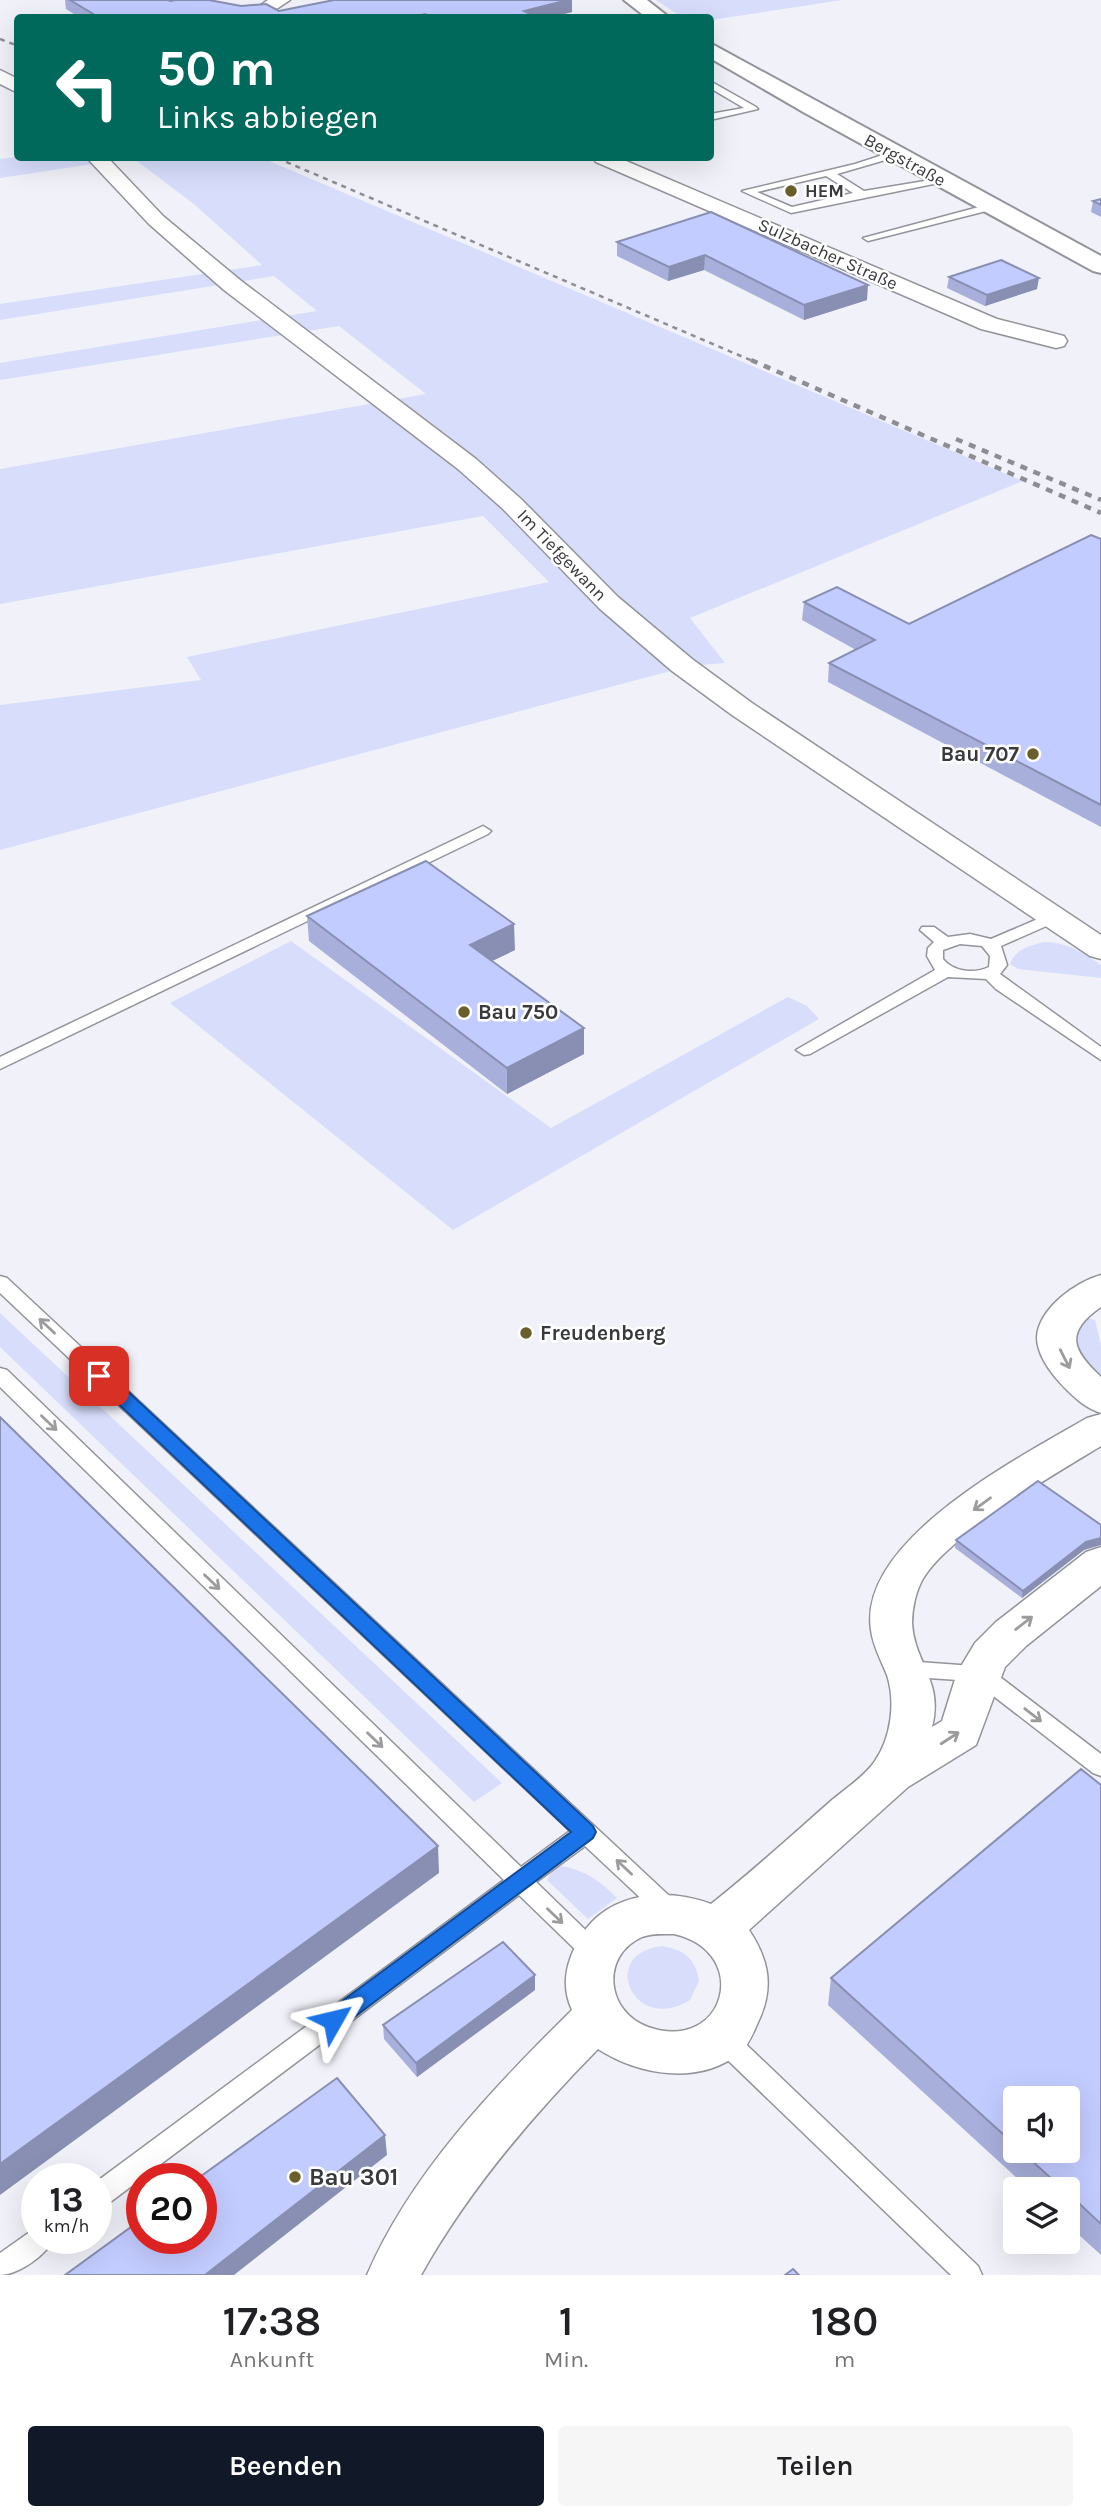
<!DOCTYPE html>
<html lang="de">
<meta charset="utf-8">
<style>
:root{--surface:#fff;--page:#f6f6f6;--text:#202124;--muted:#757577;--accent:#111827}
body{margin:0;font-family:Karla,sans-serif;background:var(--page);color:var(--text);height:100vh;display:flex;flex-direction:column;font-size:26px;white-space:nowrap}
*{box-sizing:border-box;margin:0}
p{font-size:23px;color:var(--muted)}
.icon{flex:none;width:38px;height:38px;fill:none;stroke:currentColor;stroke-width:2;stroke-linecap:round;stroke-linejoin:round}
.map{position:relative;height:2275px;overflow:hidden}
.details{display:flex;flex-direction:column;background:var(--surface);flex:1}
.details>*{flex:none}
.banner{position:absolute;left:14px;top:14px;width:700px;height:147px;border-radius:7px;box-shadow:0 7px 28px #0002;background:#00695c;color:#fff;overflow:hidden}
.buttons{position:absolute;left:1003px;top:2086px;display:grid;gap:14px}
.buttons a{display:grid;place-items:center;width:77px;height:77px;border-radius:7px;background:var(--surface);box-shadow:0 7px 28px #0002;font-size:35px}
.speed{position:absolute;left:21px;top:2163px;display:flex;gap:14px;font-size:35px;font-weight:700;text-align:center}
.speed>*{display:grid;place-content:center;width:91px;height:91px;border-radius:50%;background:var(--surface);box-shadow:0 7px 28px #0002;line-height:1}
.speed small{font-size:18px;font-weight:400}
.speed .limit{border:10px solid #d22;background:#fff;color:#111}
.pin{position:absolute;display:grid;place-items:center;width:60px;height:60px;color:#fff;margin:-30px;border-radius:14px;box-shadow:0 4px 10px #0006}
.me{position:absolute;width:77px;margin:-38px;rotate:53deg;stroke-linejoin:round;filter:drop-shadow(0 0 5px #0008)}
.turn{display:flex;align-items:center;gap:24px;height:147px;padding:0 28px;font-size:32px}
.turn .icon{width:91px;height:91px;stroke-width:2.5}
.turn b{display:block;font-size:49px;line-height:60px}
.eta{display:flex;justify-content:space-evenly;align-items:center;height:119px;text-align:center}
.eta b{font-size:42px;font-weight:600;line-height:49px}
.button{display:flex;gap:14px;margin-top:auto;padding:14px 28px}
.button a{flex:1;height:80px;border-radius:7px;background:var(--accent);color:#fff;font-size:28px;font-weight:600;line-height:80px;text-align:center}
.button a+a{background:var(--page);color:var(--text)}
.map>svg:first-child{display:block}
</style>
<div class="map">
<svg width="1101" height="2275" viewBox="0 0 1101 2275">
<rect width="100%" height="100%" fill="#f1f2f9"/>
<g fill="#d7ddfb">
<path d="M656 0H842L711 20 682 17Z"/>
<path d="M17 157 262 158 1023 481 690 618 725 663 689 666 0 850V705L201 680 187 657 549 582 483 516 0 604V469L426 394 339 326 0 380V363L317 311 274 276 0 320V304L262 265 195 205 133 158 0 178V159Z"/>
<path d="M291 941 551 1128 788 997 807 1006 819 1019 453 1230 170 1003Z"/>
<path d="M1045 942C1069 943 1082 952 1101 965V978L1018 969 1010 964C1015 949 1031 945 1045 942Z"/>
<path d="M0 1313 502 1783 474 1802 0 1347Z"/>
<path d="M1087 1318 1095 1320 1101 1346V1376L1079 1355 1075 1337Z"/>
<path d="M562 1866C586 1871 600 1881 617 1898L588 1919 547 1880 554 1868Z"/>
<path d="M662 1946C683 1949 696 1959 699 1981L690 2000C634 2035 597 1954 662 1946Z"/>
</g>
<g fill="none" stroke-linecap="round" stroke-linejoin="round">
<defs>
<g id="service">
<path d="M710 81 756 107 758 109 710 120V114L744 108 710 88Z"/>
<path d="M895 151 900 154 899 156 837 174 864 191 943 178 948 181 791 213 742 191 855 164ZM826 176 853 193 792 207 757 192Z"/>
<path d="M990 204 995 207 994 209 868 241 863 238Z"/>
<path d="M483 826 491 831 488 834 0 1069V1057Z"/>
<path d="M1054 912 1062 917 1060 920 1001 946 1007 965 1000 974 1101 1047V1060L996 989 986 979 948 977 810 1054 804 1055 796 1050 935 970 927 956 928 948 934 942 920 930 922 927H934L948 937 970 934 991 939ZM960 944 982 946 990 956 989 967C974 974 953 972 943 959V950Z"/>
<path d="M0 1276 7 1278 679 1905 683 1912 679 1919 671 1922 663 1919 585 1846 536 1882 601 1945 605 1952 601 1959 593 1962 585 1959 519 1895 105 2206 96 2209V2182L504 1880 0 1387V1368L7 1370 521 1867 570 1831 0 1293Z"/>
<path d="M905 1661 987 1667 1101 1754V1776L1093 1773 974 1681 897 1676 894 1670 897 1664Z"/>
<path d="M722 2027 731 2030 978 2266 982 2275H951L713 2046 710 2038 713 2030Z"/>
<path d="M37 2227V2238H54C47 2255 18 2275 0 2275V2253Z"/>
</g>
<g id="minor">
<path d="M268 0H290L269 14H257L254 10Z"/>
<path d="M0 70 18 79V93L0 84Z"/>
<path d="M87 158H108L163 216 240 280 476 459 521 499 618 597 692 659 752 703 1101 935V959L1090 956 732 715 672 671 600 609 503 509 458 469 224 290 149 224Z"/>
<path d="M593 158H619L997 319 1064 336 1067 341 1064 346 1056 348 981 329 596 162Z"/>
<path d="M1101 1275V1307C1065 1332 1071 1349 1101 1377V1413C1086 1408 1077 1400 1066 1389 1053 1376 1037 1356 1037 1337 1039 1308 1076 1282 1101 1275Z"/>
<path d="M1101 1414V1446C1055 1474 952 1533 924 1577 916 1590 912 1608 912 1623 914 1663 944 1681 932 1727L942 1721 957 1673 975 1643 996 1622 1086 1552 1101 1547V1586L1026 1646 1005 1667 976 1745 908 1787 749 1930C769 1960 774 1987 759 2020 754 2031 749 2045 740 2053 698 2086 639 2075 598 2049 531 2117 468 2191 421 2275H367C411 2173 494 2087 572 2010 562 1988 565 1968 575 1947 600 1893 661 1886 711 1904 753 1871 792 1835 832 1800 845 1789 865 1776 875 1761 891 1738 896 1702 887 1675 881 1660 873 1646 871 1630 857 1540 1022 1456 1087 1418ZM674 1934C753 1952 725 2054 648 2027 606 2012 600 1956 642 1937 652 1933 664 1934 674 1934Z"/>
</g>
<g id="secondary">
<path d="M624 0H647L670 18H647Z"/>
<path d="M710 43 1101 256V273L1093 271 805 113 710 58Z"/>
</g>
</defs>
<use href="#service" stroke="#93949b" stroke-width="3"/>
<use href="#minor" stroke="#93949b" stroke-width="3"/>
<use href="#secondary" stroke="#93949b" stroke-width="4"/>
<use href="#service" fill="#fff" fill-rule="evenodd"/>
<use href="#minor" fill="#fff" fill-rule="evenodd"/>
<use href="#secondary" fill="#fff" fill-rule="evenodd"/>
<g stroke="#8d8e93" stroke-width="2.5" stroke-dasharray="5 5" stroke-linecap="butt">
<path d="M0 39 18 46"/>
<path d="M277 158 755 362"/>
</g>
<g stroke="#8d8e93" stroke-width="4.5" stroke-dasharray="7 7" stroke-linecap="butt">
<path d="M751 360 1101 513"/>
<path d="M956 439 1101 500"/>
</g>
</g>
<g fill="#a8afdb" fill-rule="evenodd">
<path d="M65 0H168L170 1 279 11 334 0H572V12L548 18H80L66 9Z"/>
<path d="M1101 199V217L1091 212 1093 201Z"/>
<path d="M711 212 867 300 804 320 704 270 668 281 617 256V242Z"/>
<path d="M949 277 1037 289 985 306 947 288Z"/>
<path d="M1101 539V827L828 682 829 663 856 650 802 620 804 602 909 624Z"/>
<path d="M307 916 515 950 492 961 584 1054 507 1094 309 941Z"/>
<path d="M956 1540 1084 1550 1022 1598 955 1548Z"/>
<path d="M1101 1785V2255L1068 2225V2189H1029L828 2005 831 1978ZM1015 2098 1068 2151H1015Z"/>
<path d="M535 1990 417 2077 384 2039 383 2025Z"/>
</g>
<g fill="#888fb2">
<path d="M568 0H572V12L548 18H524V11Z"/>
<path d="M425 14V18H410Z"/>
<path d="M705 255 704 270 668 281 669 267Z"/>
<path d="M1039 278 1037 289 985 306 987 295Z"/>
<path d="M868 285 867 300 804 320V305Z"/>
<path d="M514 924 515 950 471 971 470 945Z"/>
<path d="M584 1028V1054L507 1094V1068Z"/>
<path d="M1101 1538V1545L1084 1550 1022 1598 1023 1591 1086 1542Z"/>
<path d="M438 1846 439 1873 0 2195V2164Z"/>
<path d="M535 1975V1990L417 2077 416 2063Z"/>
<path d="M385 2135 387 2155 234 2275H205Z"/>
</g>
<g fill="#c3ccff" stroke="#888fb2" stroke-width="2">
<path d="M70 0H168L170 1 176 0H209L241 6 266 4 279 11 334 0H568L524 11 539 18H432L425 14 410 18H100Z"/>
<path d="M1101 199V205L1093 201Z"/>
<path d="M711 212 868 285 804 305 705 255 669 267 617 242Z"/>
<path d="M1001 260 1039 278 987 295 949 277Z"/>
<path d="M1091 535 1101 539V805L829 663 875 640 804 602 837 587 909 624Z"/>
<path d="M426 861 514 924 470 945 584 1028 507 1068 307 916Z"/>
<path d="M0 1417 438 1846 0 2164Z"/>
<path d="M1038 1481 1101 1525V1538L1086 1542 1023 1591 956 1540Z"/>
<path d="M1081 1769 1101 1785V2224L1068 2193V2189H1063L1021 2151H1068V2098H1015V2145L831 1978Z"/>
<path d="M503 1942 535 1975 416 2063 383 2025Z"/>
<path d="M337 2078 385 2135 205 2275H65L142 2219V2238H201V2179H197Z"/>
<path d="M793 2269 799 2275H785Z"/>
</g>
<defs><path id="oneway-shaft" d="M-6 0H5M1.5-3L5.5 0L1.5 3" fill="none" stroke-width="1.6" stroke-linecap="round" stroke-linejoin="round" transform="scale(1.75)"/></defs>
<g stroke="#9c9c9e">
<use href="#oneway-shaft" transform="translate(47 1326) rotate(-137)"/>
<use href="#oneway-shaft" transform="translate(1065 1359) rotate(63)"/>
<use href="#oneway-shaft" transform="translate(49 1423) rotate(44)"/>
<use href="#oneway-shaft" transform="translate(982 1504) rotate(144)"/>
<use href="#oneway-shaft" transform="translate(212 1582) rotate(44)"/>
<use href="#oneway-shaft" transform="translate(1024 1623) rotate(-38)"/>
<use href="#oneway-shaft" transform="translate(1033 1715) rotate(38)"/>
<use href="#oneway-shaft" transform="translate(950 1738) rotate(-33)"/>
<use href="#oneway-shaft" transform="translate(375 1740) rotate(44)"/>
<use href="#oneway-shaft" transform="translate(624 1867) rotate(-137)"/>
<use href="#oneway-shaft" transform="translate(555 1916) rotate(44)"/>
</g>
<path fill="#1a73e8" stroke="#114b97" stroke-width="2" d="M99 1369 106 1371 593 1826 596 1832 593 1838 341 2027 333 2030 326 2027 322 2020 326 2013 571 1832 93 1380 91 1376 93 1371Z"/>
<g fill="#6a5f2c" stroke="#fff" stroke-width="2.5">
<circle cx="791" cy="191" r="7"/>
<circle cx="1033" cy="754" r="7"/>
<circle cx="464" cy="1012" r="7"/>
<circle cx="526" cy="1333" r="7"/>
<circle cx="295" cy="2177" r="7"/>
</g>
<g text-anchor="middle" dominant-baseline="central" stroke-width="5" stroke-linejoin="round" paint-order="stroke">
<g font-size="18" fill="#393a3d" stroke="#fff">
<text transform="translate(905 160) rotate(29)">Bergstraße</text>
<text transform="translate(828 254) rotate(24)">Sulzbacher Straße</text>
<text transform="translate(562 555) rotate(46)">Im Tiefgewann</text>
</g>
<g font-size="18" font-weight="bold" fill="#393a3d" stroke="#fff" text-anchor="start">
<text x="805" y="191">HEM</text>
</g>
<g font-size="21" font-weight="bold" fill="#393a3d" stroke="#fff" text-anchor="start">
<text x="1019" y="754" text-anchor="end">Bau 707</text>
<text x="478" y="1012">Bau 750</text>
<text x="540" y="1333">Freudenberg</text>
</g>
<g font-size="24" font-weight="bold" fill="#393a3d" stroke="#fff" text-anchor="start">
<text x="309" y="2177">Bau 301</text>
</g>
</g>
</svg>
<div class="buttons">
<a><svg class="icon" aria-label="sound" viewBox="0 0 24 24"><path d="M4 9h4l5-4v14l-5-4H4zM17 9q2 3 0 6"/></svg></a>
<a><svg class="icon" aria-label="layers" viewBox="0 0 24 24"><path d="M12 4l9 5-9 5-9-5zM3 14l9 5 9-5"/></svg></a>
</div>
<div class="speed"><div>13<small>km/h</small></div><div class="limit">20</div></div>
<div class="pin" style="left:99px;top:1376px;background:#d93025"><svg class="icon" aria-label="arrive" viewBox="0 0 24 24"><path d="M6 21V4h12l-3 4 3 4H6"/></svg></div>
<svg class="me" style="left:333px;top:2020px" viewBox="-20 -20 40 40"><path d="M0-17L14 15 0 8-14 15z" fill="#1a73e8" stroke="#fff" stroke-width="4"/></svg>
<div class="banner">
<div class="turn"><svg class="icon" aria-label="left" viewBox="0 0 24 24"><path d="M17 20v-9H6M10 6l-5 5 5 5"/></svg><div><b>50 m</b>Links abbiegen</div></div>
</div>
</div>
<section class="details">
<div class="eta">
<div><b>17:38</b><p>Ankunft</p></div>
<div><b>1</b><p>Min.</p></div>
<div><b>180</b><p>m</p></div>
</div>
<div class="button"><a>Beenden</a><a>Teilen</a></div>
</section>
